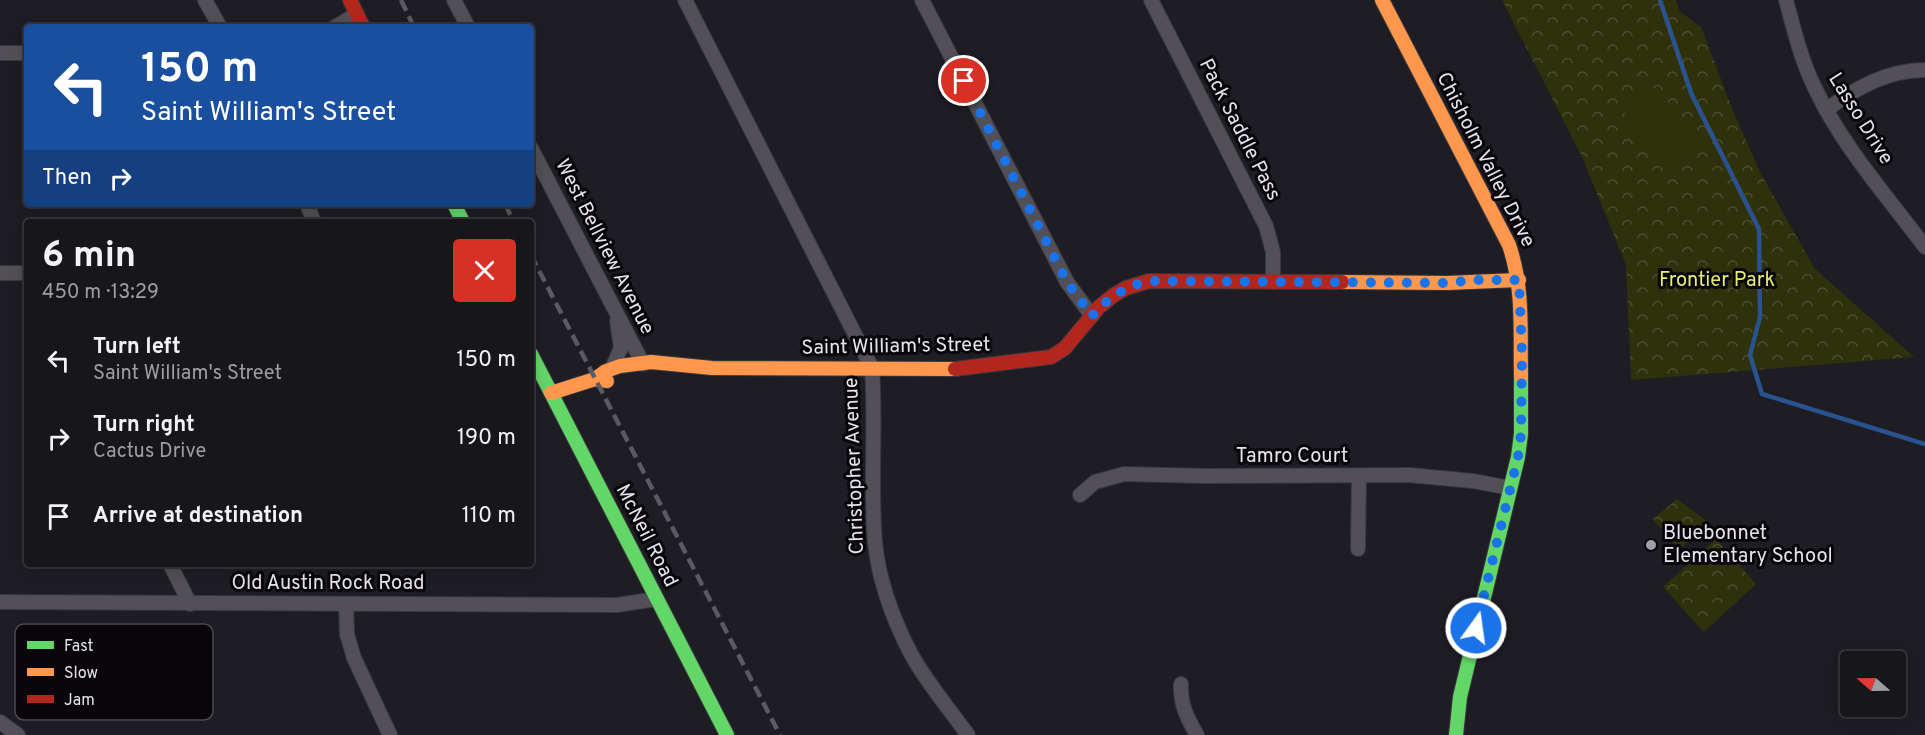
<!DOCTYPE html>
<meta charset="utf-8">
<style>
:root{--surface:#17161b;--page:#201f24;--text:#f1f3f6;--muted:#9e9fa3;--line:#36353a}
body{margin:0;font-family:Overpass,sans-serif;background:var(--page);color:var(--text);height:100vh;display:flex;flex-direction:column;font-size:22px;white-space:nowrap}
*{box-sizing:border-box;margin:0}
p{font-size:20px;color:var(--muted)}
.icon{flex:none;width:33px;height:33px;fill:none;stroke:currentColor;stroke-width:2;stroke-linecap:round;stroke-linejoin:round}
.map{position:relative;flex:1;overflow:hidden}
.panel{position:absolute;left:24px;top:219px;width:510px;height:348px;display:flex;flex-direction:column;background:var(--surface);border-radius:6px;box-shadow:0 3px 15px #0003,0 0 0 2px var(--line)}
.panel>*{flex:none}
.top-card{position:absolute;left:24px;top:24px;width:510px;height:183px;border-radius:6px;box-shadow:0 3px 15px #0003,0 0 0 2px var(--line);background:#1a4fa0;color:#fff;overflow:hidden}
.needle{width:39px;rotate:290deg}
.buttons{position:absolute;left:1840px;top:651px;display:grid;gap:12px}
.buttons a{display:grid;place-items:center;width:66px;height:66px;border-radius:6px;background:var(--surface);box-shadow:0 3px 15px #0003,0 0 0 2px var(--line);font-size:30px}
.pin{position:absolute;display:grid;place-items:center;width:51px;height:51px;color:#fff;margin:-26px;border:3px solid #fff;border-radius:50%;box-shadow:0 2px 6px #0007}
.me{position:absolute;width:66px;margin:-33px;rotate:14deg;stroke-linejoin:round;filter:drop-shadow(0 0 4px #0008)}
.turn{display:flex;align-items:center;gap:21px;height:126px;padding:0 18px;font-size:27px}
.turn .icon{width:78px;height:78px;stroke-width:2.5}
.turn b{display:block;font-size:42px;line-height:51px}
.then{display:flex;align-items:center;height:57px;padding:0 18px;background:#0003;gap:12px;font-size:22px}
.round{display:grid;place-items:center;flex:none;width:63px;height:63px;border-radius:6px;background:var(--page)}
.overview{display:flex;align-items:center;justify-content:space-between;height:102px;padding:0 18px}
h1{font-size:36px;font-weight:700;line-height:45px}
ul{padding:0;list-style:none}
li{display:flex;align-items:center;gap:18px;height:78px;padding:0 18px}
li div{flex:1}
li b{display:block;font-size:22px}
li em{font-style:normal}
.map>svg:first-child{display:block}
</style>
<div class="map">
<svg width="1925" height="735" viewBox="0 0 1925 735">
<defs>
<pattern id="park-crowns" width="20" height="18" patternUnits="userSpaceOnUse" patternTransform="scale(1.5)"><rect width="20" height="18" fill="#2f300c"/><path d="M2 6a3 3 0 1 1 6 0M12 15a3 3 0 1 1 6 0" fill="none" stroke="#4d4e30"/></pattern>
</defs>
<rect width="100%" height="100%" fill="#1f1d24"/>
<g fill="url(#park-crowns)">
<path d="M1502 0H1676L1679 11 1701 27 1733 111 1761 174 1815 269 1914 357 1631 380 1626 265 1583 159Z"/>
<path d="M1677 499 1710 523 1678 550 1653 519Z"/>
<path d="M1716 539 1756 584 1704 632 1663 587Z"/>
</g>
<path fill="#2f300c" d="M1657 86 1696 144 1661 168 1622 109Z"/>
<g fill="none" stroke-linecap="round" stroke-linejoin="round">
<path stroke="#29538f" stroke-width="4.5" d="M1660 0 1691 93 1759 229 1760 317 1750 355 1762 394 1925 444"/>
<defs>
<g id="street">
<path d="M205 0 220 27"/>
<path d="M454 0 468 27"/>
<path d="M685 0 872 368C876 426 870 485 875 543 879 581 893 619 910 652 924 679 950 710 968 735"/>
<path d="M922 0 1067 282 1092 316"/>
<path d="M1151 0 1266 226 1273 252V282"/>
<path d="M1786 0C1794 30 1801 60 1815 88 1842 146 1887 196 1925 247"/>
<path d="M335 27 357 14"/>
<path d="M0 53H27"/>
<path d="M1826 110C1856 88 1887 70 1925 70"/>
<path d="M531 148 643 364"/>
<path d="M307 204 314 222"/>
<path d="M0 273H27"/>
<path d="M612 368 621 348 617 321"/>
<path d="M1080 495 1095 482 1124 474 1205 476 1409 475 1473 481 1510 488"/>
<path d="M1358 549 1359 476"/>
<path d="M170 564 190 604"/>
<path d="M0 602 617 605 656 599"/>
<path d="M346 604 347 634 354 658 390 735"/>
<path d="M1181 684C1180 704 1187 718 1197 735"/>
<path d="M0 722 18 735"/>
</g>
<g id="fast">
<path d="M454 204 463 222"/>
<path d="M531 354 727 735"/>
<path d="M1456 735 1460 697 1518 457 1521 434V376"/>
</g>
<g id="slow">
<path d="M1382 0 1509 245C1524 289 1520 331 1521 376"/>
<path d="M1342 282 1447 283 1519 280"/>
<path d="M595 379 606 371 620 366 651 362 712 368 955 369"/>
<path d="M551 393 595 379 607 381"/>
</g>
<g id="jam">
<path d="M350 0 363 27"/>
<path d="M955 369 1051 357 1065 348 1099 307 1114 295 1126 288 1149 281 1342 282"/>
</g>
</defs>
<use href="#street" stroke="#39383d" stroke-width="16"/>
<use href="#fast" stroke="#39383d" stroke-width="16"/>
<use href="#slow" stroke="#39383d" stroke-width="16"/>
<use href="#jam" stroke="#39383d" stroke-width="16"/>
<use href="#street" stroke="#525056" stroke-width="14"/>
<use href="#fast" stroke="#63d668" stroke-width="14"/>
<use href="#slow" stroke="#ff974d" stroke-width="14"/>
<use href="#jam" stroke="#b3261e" stroke-width="14"/>
<g stroke="#5b5a60" stroke-width="4.5" stroke-dasharray="12 6" stroke-linecap="butt">
<path d="M401 0 414 27"/>
<path d="M505 204 514 222"/>
<path d="M531 255 780 735"/>
</g>
</g>
<g fill="none" stroke-linecap="round" stroke-linejoin="round">
<path stroke="#1a73e8" stroke-width="10" stroke-dasharray="0 18" d="M964 81 1067 282 1092 316C1107 298 1126 286 1149 281L1447 283 1476 280H1519L1522 355 1521 434 1518 457 1476 628"/>
</g>
<circle fill="#a09ea6" stroke="#08060b" stroke-width="2" cx="1651" cy="545" r="6"/>
<g text-anchor="middle" dominant-baseline="central" stroke-width="6" stroke-linejoin="round" paint-order="stroke">
<g font-size="20" fill="#e6e3ec" stroke="#08060b">
<text transform="translate(1860 119) rotate(58)">Lasso Drive</text>
<text transform="translate(1239 130) rotate(63)">Pack Saddle Pass</text>
<text transform="translate(1485 160) rotate(63)">Chisholm Valley Drive</text>
<text transform="translate(604 247) rotate(63)">West Bellview Avenue</text>
<text transform="translate(896 347) rotate(-1)">Saint William's Street</text>
<text x="1292" y="457">Tamro Court</text>
<text transform="translate(855 466) rotate(-92)">Christopher Avenue</text>
<text transform="translate(646 536) rotate(63)">McNeil Road</text>
<text x="328" y="584">Old Austin Rock Road</text>
</g>
<g font-size="20" fill="#e7ee6f" stroke="#08060b">
<text x="1717" y="281">Frontier Park</text>
</g>
<g font-size="20" fill="#e6e3ec" stroke="#08060b" text-anchor="start">
<text x="1663" y="534">Bluebonnet<tspan x="1663" dy="23">Elementary School</tspan></text>
</g>
</g>
<rect x="15" y="624" width="198" height="96" rx="9" fill="#08060b" stroke="#4b484e" stroke-width="1.5"/>
<rect x="27" y="641" width="27" height="8" fill="#63d668"/>
<rect x="27" y="668" width="27" height="8" fill="#ff974d"/>
<rect x="27" y="695" width="27" height="8" fill="#b3261e"/>
<g font-size="16" fill="#e6e3ec">
<text x="64" y="651">Fast</text>
<text x="64" y="678">Slow</text>
<text x="64" y="705">Jam</text>
</g>
</svg>
<div class="buttons">
<a><svg class="needle" viewBox="-14 -14 28 28"><path d="M0-13l5 13h-10z" fill="#e53935"/><path d="M0 13l5-13h-10z" fill="#9e9fa3"/></svg></a>
</div>
<div class="pin" style="left:964px;top:81px;background:#d93025"><svg class="icon" aria-label="arrive" viewBox="0 0 24 24"><path d="M6 21V4h12l-3 4 3 4H6"/></svg></div>
<svg class="me" style="left:1476px;top:628px" viewBox="-20 -20 40 40"><circle r="17" fill="#1a73e8" stroke="#fff" stroke-width="3"/><path d="M0-11L8 9 0 5-8 9z" fill="#fff"/></svg>
<div class="top-card">
<div class="turn"><svg class="icon" aria-label="left" viewBox="0 0 24 24"><path d="M17 20v-9H6M10 6l-5 5 5 5"/></svg><div><b>150 m</b>Saint William's Street</div></div>
<div class="then">Then<svg class="icon" aria-label="right" viewBox="0 0 24 24"><path d="M7 20v-9h11M14 6l5 5-5 5"/></svg></div>
</div>
<section class="panel">
<div class="overview"><div><h1>6 min</h1><p>450 m · 13:29</p></div><a class="round" style="background:#d93025;color:#fff"><svg class="icon" aria-label="close" viewBox="0 0 24 24"><path d="M6 6l12 12M18 6L6 18"/></svg></a></div>
<ul>
<li><svg class="icon" aria-label="left" viewBox="0 0 24 24"><path d="M17 20v-9H6M10 6l-5 5 5 5"/></svg><div><b>Turn left</b><p>Saint William's Street</p></div><em>150 m</em></li>
<li><svg class="icon" aria-label="right" viewBox="0 0 24 24"><path d="M7 20v-9h11M14 6l5 5-5 5"/></svg><div><b>Turn right</b><p>Cactus Drive</p></div><em>190 m</em></li>
<li><svg class="icon" aria-label="arrive" viewBox="0 0 24 24"><path d="M6 21V4h12l-3 4 3 4H6"/></svg><div><b>Arrive at destination</b></div><em>110 m</em></li>
</ul>
</section>
</div>
